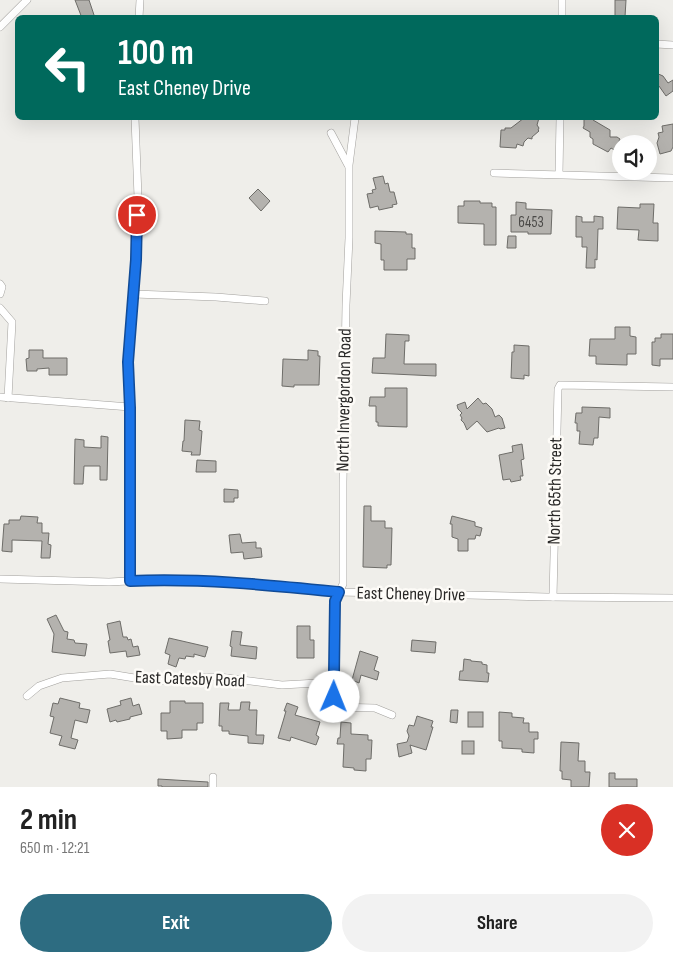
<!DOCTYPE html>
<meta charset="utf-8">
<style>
:root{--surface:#fff;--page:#f2f2f2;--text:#222;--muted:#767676;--accent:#2d6c81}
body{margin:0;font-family:"Sofia Sans Condensed",sans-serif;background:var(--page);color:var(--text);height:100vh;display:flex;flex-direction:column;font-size:19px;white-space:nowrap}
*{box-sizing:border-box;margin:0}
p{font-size:16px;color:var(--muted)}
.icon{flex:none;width:28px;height:28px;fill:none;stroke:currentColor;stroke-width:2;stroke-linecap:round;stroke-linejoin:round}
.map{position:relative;height:787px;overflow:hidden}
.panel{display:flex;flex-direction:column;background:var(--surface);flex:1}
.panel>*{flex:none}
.guide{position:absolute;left:15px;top:15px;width:644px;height:105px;border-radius:8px;box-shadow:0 5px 20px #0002;background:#00695c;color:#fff;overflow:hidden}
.tools{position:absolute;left:612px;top:135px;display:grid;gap:10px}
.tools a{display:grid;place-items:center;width:45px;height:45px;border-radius:50%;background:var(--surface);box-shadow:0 5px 20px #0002;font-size:25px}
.pin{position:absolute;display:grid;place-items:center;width:42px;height:42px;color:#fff;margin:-21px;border:2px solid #fff;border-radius:50%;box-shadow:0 1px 5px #0007}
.me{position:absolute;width:55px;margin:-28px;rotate:1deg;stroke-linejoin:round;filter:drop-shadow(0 0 4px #0008)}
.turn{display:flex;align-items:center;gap:18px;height:105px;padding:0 20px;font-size:22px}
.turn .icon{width:65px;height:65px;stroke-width:2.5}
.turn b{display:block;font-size:35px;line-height:42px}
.round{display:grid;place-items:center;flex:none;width:52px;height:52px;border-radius:26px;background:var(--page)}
.overview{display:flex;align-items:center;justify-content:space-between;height:85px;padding:0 20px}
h1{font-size:30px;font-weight:700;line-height:38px}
.primary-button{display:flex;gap:10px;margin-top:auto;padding:10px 20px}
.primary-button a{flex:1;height:58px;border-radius:30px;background:var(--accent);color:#fff;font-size:20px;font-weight:700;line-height:58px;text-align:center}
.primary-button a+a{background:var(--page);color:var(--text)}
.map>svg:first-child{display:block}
</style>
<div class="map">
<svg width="673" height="787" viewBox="0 0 673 787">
<rect width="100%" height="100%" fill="#efeeea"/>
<g fill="#b4b2ae" stroke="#6e6d69">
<path d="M75 0H89L95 18H82Z"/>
<path d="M615 0H626L625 17H615Z"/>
<path d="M656 73 663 76 668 83 673 80V91L666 96 659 86 656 85Z"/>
<path d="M524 118H539L537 125 539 128 538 130 539 131 532 137V139L528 138 524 142 523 146 517 144 516 148 500 147 501 130H505V128H511Z"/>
<path d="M584 118H593V120L610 130V137H617L620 139 619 141V146L616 151 611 148 608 152 593 144V139L590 137V132L583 128 584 126Z"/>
<path d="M673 124V147L671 151 660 154 657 143 659 137 658 133 663 132 662 126Z"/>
<path d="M383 176 385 184 388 183 390 192H394L397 204 392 205 393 207 379 210 378 206 370 208 367 194 373 193 372 190 376 189 373 178Z"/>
<path d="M258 189 270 201 261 211 249 198Z"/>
<path d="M464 201H480V203H492V207H496V245H484V224L458 223V206H464Z"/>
<path d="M516 202 526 203V209L552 210 551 234H528V232H511V215H516Z"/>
<path d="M640 204H654L653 223H658V241L638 240 639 230 617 229 618 207 640 208Z"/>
<path d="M576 216 582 217V222H594V216L603 217V229H598L597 260 595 259V268H586L587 247H582V237H576Z"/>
<path d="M375 231 406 232V234H412V248H415V259H407V270H384V260H381V244L375 243Z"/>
<path d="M508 236H516V248H507Z"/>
<path d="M615 327H630V336L636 337V354H627V365L596 364V356H589L590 339H615Z"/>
<path d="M386 334 409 335V341H405L404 364H436V376L372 373 373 358H385Z"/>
<path d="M661 334H673V359H660V366L652 365V342H655V338H661Z"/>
<path d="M514 345 529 346V376L524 375V379L511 378 512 352H514Z"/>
<path d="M29 350H43V358H67V375H49V368L37 369V371H27L26 359 29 358Z"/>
<path d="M308 350 318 351V356H320L319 385H294V387L282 386 283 359 308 360Z"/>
<path d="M385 388H407V427L378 426V422H376V406H369L370 397H385Z"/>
<path d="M478 398 483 404 486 403 492 409 495 417 499 415 502 418 505 428 500 429 499 428 487 432 477 421 467 430 464 423 461 420 462 418 460 415 462 413 458 409 457 405 465 402 467 409Z"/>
<path d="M582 407 610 408V418L599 417 598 438H594L593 445 579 444 580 431H577V423H575L576 413H582Z"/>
<path d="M185 420 200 421 199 430 202 431 200 455H191L192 452 182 451 183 441H184Z"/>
<path d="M101 436 108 437 107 480H100V466H84L83 484H74L75 439 84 440V447L101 448Z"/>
<path d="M522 444 524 459 521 460 523 476H520L521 480 511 482 510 479 503 480 499 455 513 452 512 446Z"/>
<path d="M197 460 216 461V472H196Z"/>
<path d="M224 489 238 490V498H234V502H224Z"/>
<path d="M364 506H371V521H385V528H392L391 565H387V568L363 567Z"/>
<path d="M21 516 38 517 37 523H42V533H49L48 544 51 545 50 558H41L42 541 12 540V552L2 551 4 524H9V520H20Z"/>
<path d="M452 516 475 522V526L482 528 480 536 476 535 475 539H468V551H458V539L452 537V524H450Z"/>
<path d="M240 534 242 543 256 542V548H261L262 557 244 559 243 552 231 553 229 535Z"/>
<path d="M56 615 64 631 68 632 67 639 74 640 75 643 87 644 85 656 52 652 54 634 47 619Z"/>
<path d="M120 621 123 637H127L128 640 131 639 133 647 138 646 140 655 127 657 126 651 110 653 108 641 110 640 107 624Z"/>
<path d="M297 626H310V640H314V658H297Z"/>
<path d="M232 631 242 632 240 645 257 647 256 659 231 656 232 647 230 646Z"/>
<path d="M169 638 208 647 205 657 194 654V657L186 656 185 659 179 658 176 667 168 664 170 655 165 653Z"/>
<path d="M412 640 436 642 435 653 411 651Z"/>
<path d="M360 651 378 657 374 670 379 672 377 680 361 675 359 683 352 680Z"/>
<path d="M464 659 471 660V661L482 662V664L487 665V673H489L488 682 459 680 460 671H463Z"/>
<path d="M60 698 80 703 79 708 90 710 87 723 75 720 71 738 78 740 75 749 59 745 62 736 50 733 54 717 50 716 53 703 58 704Z"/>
<path d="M131 698 133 706 139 704 142 714 130 717V719L117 722 116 720 110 722 107 709 121 705 120 701Z"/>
<path d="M170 701H185V703H203V723H197V730H182V738L167 739V731H161V713H170Z"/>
<path d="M241 702H250L249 710H257L256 735H264L263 744 248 743V736L229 734V731H222V726H219L220 703H229L228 710H240Z"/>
<path d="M287 703 298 707 295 715 320 722 316 735 319 737 316 745 291 737 290 741 278 738 284 718 286 711H284Z"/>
<path d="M451 710H458L457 723 450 722Z"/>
<rect x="468" y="712" width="15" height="15"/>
<path d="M499 712 512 713V717L524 718 523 723H529V732H538V739H534V753L522 752V749L502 748V741H499Z"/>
<path d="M417 716 433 721 431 727H433L426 750 410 745 412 753 399 757 397 744 407 742 409 736 407 731 409 725 414 726Z"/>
<path d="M341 722 351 723V734L368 735V740H372L371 759H366V771L354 770V768L343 767 344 744H337L338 738H340Z"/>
<rect x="462" y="741" width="12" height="13"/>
<path d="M561 742 579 743 578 761H585V772H590L589 787H571V780L562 779V771H560Z"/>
<path d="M609 773H615V779H637V787H609Z"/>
<path d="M158 779 208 782V787H162V786H158Z"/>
</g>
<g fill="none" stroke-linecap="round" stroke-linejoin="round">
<defs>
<g id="minor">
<path d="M562 0V18"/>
<path d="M139 18 140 0"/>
<path d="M0 27 27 0"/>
<path d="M656 44 673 45"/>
<path d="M331 133 348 165"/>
<path d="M494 173 673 178"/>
<path d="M559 174 560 118"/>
<path d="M0 284 2 287 0 294"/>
<path d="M134 294 216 297 265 301"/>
<path d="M0 308 12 322 8 398"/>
<path d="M0 397 130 407"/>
<path d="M0 579 109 582 167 579 213 581 249 583 339 592 547 597 673 598"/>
<path d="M130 581V407L128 363 136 260 138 197 135 118"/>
<path d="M553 597 558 389 560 385 673 387"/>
<path d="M331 680 334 673 335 601 343 584V482L346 305 349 238V165L355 118"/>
<path d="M331 680 334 687V707L375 708 392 715"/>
<path d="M27 696 39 686 62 678 110 674 153 681H169L205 677H219L282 685 318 683 331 680"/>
<path d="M213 787V777"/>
</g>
</defs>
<use href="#minor" stroke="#a2a09d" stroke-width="8"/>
<use href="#minor" stroke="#fff" stroke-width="7"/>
</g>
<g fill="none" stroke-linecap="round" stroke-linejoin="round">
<defs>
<path id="route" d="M137 215 136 260 128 362 130 408V581C201 578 269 585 339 592L335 601 334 673 331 680 334 686V697"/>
</defs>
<use href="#route" stroke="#114b97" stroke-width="12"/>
<use href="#route" stroke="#1a73e8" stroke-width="9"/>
</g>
<g text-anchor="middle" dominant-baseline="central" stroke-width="5" stroke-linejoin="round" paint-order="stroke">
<g font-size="15" fill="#4b4a48">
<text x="531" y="222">6453</text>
</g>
<g font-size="18" fill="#282726" stroke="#fdfbf7">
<text transform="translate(344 400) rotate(-89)">North Invergordon Road</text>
<text transform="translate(555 491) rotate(-89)">North 65th Street</text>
<text transform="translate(411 594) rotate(1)">East Cheney Drive</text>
<text transform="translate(190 679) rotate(2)">East Catesby Road</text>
</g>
</g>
</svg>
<div class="tools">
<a><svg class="icon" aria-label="sound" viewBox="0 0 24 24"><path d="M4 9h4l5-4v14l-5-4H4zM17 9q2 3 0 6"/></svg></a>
</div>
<div class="pin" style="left:137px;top:215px;background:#d93025"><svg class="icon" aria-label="arrive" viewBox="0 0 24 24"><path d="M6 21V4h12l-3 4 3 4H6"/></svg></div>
<svg class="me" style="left:334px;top:697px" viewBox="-20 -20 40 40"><circle r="19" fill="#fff"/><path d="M0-13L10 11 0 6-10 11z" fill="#1a73e8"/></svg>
<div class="guide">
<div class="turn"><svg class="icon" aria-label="left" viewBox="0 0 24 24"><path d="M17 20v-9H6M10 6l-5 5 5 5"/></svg><div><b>100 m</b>East Cheney Drive</div></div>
</div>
</div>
<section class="panel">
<div class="overview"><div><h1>2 min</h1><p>650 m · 12:21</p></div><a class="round" style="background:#d93025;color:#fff"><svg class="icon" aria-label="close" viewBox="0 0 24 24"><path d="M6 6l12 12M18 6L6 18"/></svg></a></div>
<div class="primary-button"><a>Exit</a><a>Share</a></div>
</section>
